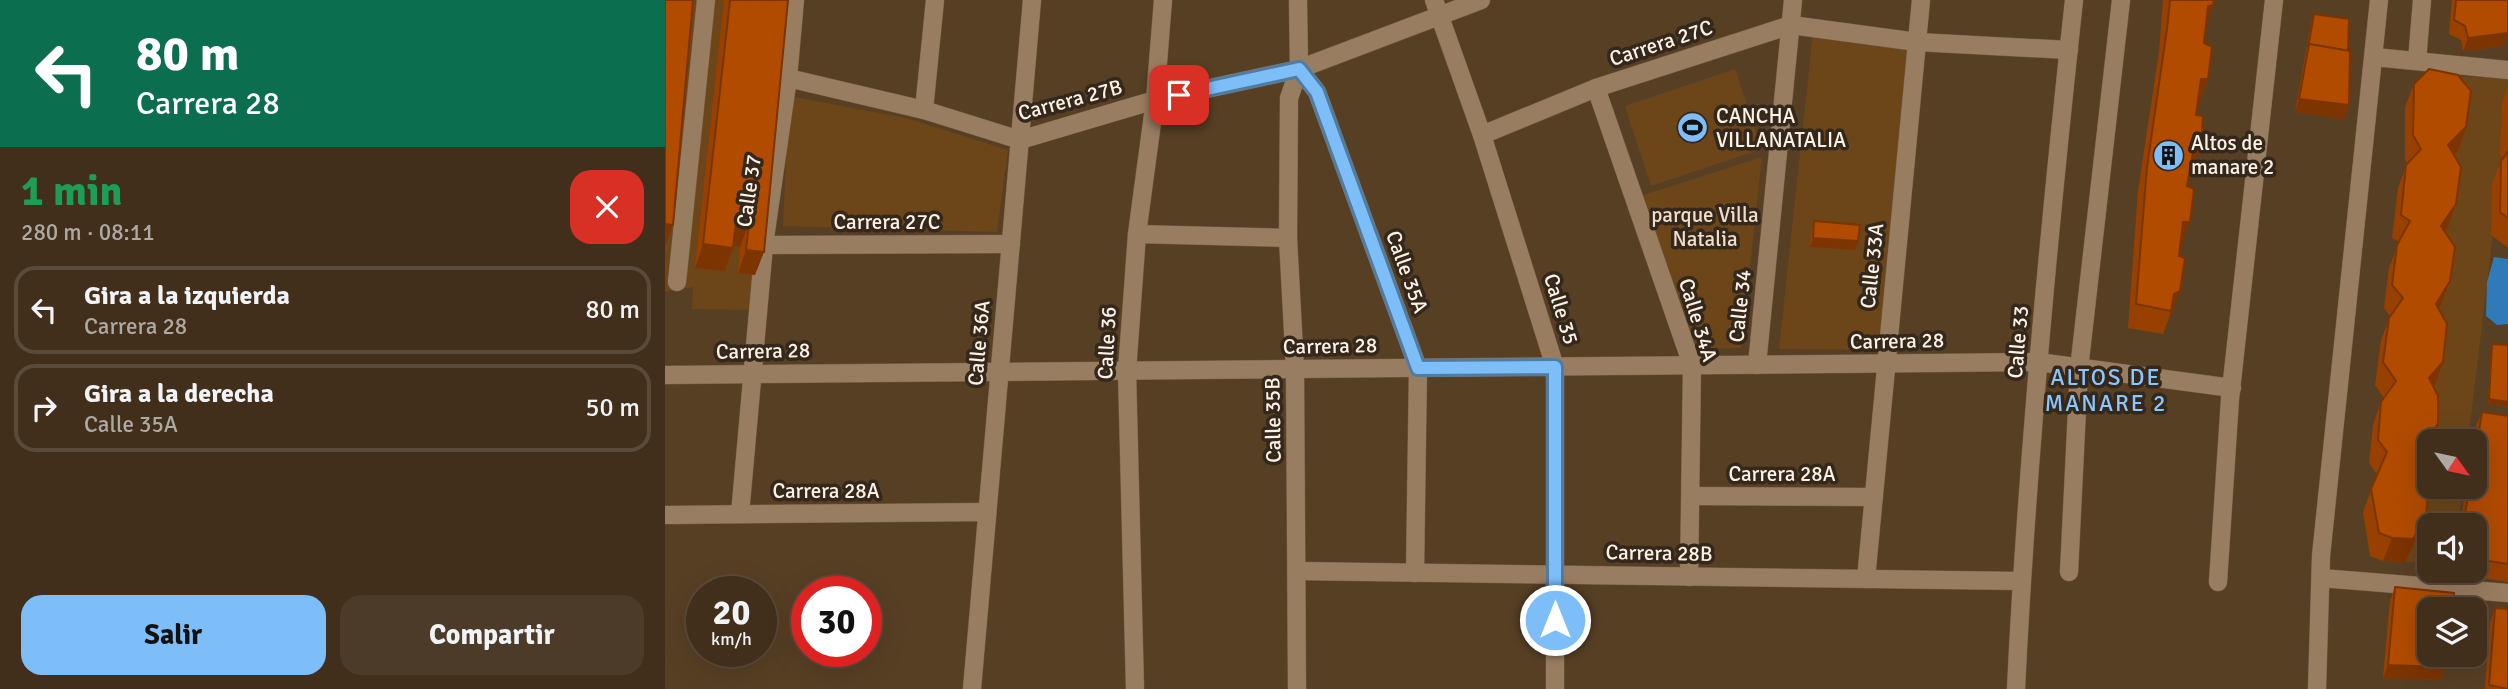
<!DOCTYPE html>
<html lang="es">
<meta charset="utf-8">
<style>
:root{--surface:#412f1b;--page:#4c3b28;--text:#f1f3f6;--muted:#aea9a3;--line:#5a4a3a;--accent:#7dbef9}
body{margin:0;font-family:Signika,sans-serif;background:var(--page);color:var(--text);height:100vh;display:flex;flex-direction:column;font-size:26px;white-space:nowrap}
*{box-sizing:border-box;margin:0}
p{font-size:23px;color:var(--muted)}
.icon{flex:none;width:38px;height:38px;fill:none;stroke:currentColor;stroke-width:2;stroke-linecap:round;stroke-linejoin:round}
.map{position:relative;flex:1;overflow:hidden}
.drawer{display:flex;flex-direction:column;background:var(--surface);width:665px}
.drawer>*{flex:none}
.guide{background:#0b6e4f;color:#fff;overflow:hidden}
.needle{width:46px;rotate:123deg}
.buttons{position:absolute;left:1752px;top:429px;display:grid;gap:14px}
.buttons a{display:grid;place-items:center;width:70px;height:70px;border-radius:14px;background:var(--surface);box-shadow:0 7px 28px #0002,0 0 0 2px var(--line);font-size:35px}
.speed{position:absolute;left:21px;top:576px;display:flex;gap:14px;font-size:35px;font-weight:700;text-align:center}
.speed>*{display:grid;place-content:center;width:91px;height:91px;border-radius:50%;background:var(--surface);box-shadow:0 7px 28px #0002,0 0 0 2px var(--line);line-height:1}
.speed small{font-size:18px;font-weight:400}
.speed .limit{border:10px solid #d22;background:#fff;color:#111}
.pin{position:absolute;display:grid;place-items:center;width:60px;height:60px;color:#fff;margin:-30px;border-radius:14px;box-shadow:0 4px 10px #0006}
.me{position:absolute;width:77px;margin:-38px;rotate:0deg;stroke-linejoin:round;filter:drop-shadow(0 0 5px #0008)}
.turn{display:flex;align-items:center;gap:24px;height:147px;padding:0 21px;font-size:32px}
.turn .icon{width:91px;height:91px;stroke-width:2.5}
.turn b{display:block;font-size:49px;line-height:60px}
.round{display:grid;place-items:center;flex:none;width:74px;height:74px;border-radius:21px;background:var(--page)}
.summary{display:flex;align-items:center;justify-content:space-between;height:119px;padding:0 21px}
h1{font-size:42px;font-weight:700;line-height:52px;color:#1e9e55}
.primary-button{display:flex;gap:14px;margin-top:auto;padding:14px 21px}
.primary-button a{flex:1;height:80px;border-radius:21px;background:var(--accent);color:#111;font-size:28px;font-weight:700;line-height:80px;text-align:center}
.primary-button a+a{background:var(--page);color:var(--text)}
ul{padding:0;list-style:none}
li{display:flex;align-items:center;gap:21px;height:88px;margin:0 14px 10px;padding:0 7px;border:4px solid var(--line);border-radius:21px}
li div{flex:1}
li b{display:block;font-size:26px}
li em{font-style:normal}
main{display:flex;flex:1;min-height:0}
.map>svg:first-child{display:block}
</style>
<main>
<section class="drawer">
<div class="guide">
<div class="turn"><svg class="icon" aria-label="left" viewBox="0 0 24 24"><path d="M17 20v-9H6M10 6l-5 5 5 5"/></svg><div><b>80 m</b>Carrera 28</div></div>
</div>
<div class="summary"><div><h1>1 min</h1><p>280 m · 08:11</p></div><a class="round" style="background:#d93025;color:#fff"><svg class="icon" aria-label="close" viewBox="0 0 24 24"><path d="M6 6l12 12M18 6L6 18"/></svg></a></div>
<ul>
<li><svg class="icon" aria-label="left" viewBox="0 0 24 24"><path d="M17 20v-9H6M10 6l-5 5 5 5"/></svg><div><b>Gira a la izquierda</b><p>Carrera 28</p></div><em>80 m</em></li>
<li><svg class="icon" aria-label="right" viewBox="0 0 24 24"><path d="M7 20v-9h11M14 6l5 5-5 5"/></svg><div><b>Gira a la derecha</b><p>Calle 35A</p></div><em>50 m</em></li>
</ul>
<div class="primary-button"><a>Salir</a><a>Compartir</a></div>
</section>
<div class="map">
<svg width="1843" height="689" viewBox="0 0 1843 689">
<rect width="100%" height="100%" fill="#573f24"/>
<g fill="#6c4618">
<path d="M0 0H118L87 310 27 309 28 287 0 292Z"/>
<path d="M1148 32 1249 40 1229 350 1114 349Z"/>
<path d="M1070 69 1097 149 986 186 960 106Z"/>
<path d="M1788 76 1843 79V110L1803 441H1764V486L1798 487 1793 525H1764V563L1740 562Z"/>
<path d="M124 96 241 118 343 150 332 232 118 226Z"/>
<path d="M1097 157 1076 348 1033 349 976 196Z"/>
</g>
<path fill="#2f7ab7" d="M1829 257 1843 259V324L1832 325 1821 316 1822 282Z"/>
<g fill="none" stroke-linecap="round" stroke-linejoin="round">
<defs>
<g id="minor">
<path d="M633 0 634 69 652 92 753 368 750 573"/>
<path d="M769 0 817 135 890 367V689"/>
<path d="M1709 57 1843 70"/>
<path d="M1752 61 1757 0"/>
<path d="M123 78 259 110 355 140 490 100 634 69 816 0"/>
<path d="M931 88 1027 365 1024 577"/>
<path d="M259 110 270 0"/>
<path d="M817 135 931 88 1126 25 1252 42 1404 50"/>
<path d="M472 234 623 238"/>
<path d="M99 245 346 244"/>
<path d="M12 282 41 0"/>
<path d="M1092 365 1128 0"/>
<path d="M0 375 1373 362 1567 388"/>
<path d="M1026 496 1209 497"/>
<path d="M75 514 99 245 123 78 130 0"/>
<path d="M0 515 322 512"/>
<path d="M632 571 1356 581"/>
<path d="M1404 572 1414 369 1456 0"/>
<path d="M1656 578 1843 593"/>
<path d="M1201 579 1256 0"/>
<path d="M1553 582 1565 399 1609 0"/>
<path d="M307 689 367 0"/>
<path d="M470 689 462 371 472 234 490 100 498 0"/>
<path d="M632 689 630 369 623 238 624 98 634 69"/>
<path d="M1351 689C1362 459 1384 229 1409 0"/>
<path d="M1652 689 1656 556 1714 0"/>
</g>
</defs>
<use href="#minor" stroke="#725e47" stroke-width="19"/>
<use href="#minor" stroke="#997d61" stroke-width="18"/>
</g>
<g fill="#984000">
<path d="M59 0H123L90 275 73 273 75 247 69 246 60 271 30 268Z"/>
<path d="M1498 0H1549L1541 25 1539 43 1543 79 1535 102H1533L1527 171 1524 173 1522 186 1516 246H1515L1507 314 1505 315 1498 334 1463 328 1473 191 1494 52Z"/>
<path d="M1787 0H1843L1839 46 1798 51 1796 40 1784 34Z"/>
<path d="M1649 14 1683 51 1684 105 1679 119 1630 112 1646 23Z"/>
<path d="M1749 84 1793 151 1788 155 1791 204 1783 227 1780 232 1785 281 1774 309 1770 385 1768 387 1756 464 1761 515 1752 538 1740 562 1718 561 1705 556 1698 512 1712 474 1704 463 1708 425 1716 402 1719 398 1710 385 1716 341 1725 316 1719 308 1724 268 1734 242 1727 238 1733 188 1742 164 1740 159V107Z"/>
<path d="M1843 87V247H1842L1826 235 1827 184 1836 161 1838 158 1835 155 1837 103Z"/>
<path d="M1149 221 1190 250 1145 247 1146 231Z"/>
<path d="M1827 344 1843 345V407L1823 404 1826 349Z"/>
<path d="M1817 412 1843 416V582L1787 573V570H1810V525H1795L1801 486H1810V441H1809L1810 429Z"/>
<path d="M1730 587 1780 667 1775 680 1718 678 1725 601Z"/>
<path d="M1830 608 1843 689H1820L1825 622Z"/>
</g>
<g fill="#7c3400">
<path d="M1548 5 1540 29 1543 6Z"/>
<path d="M1843 33 1839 46 1798 51 1803 38Z"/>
<path d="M1536 79H1543L1535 102H1527Z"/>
<path d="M1634 99 1684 105 1679 119 1630 112Z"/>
<path d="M1801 127 1793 151 1774 168 1783 145Z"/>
<path d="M1536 148 1527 171 1520 175 1528 152Z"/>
<path d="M1791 204 1783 227 1768 249 1776 226Z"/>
<path d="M71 222 84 223 75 247 63 245Z"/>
<path d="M1518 222H1525L1516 246H1509Z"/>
<path d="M0 224 8 225 0 246Z"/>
<path d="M1148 238 1193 241 1190 250 1145 247Z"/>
<path d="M38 244 68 248 60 271 30 268Z"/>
<path d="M81 250 99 252 90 275 73 273Z"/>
<path d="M1785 281 1776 304 1763 328 1771 304Z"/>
<path d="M1515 291 1507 314 1505 315 1509 294Z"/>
<path d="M1778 362 1770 385 1755 401 1764 378Z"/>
<path d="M1824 399 1843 402V407L1823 404Z"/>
<path d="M1764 441V447L1746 485 1754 462Z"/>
<path d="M1761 515 1752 538 1740 562 1718 561 1727 538Z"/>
<path d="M1723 665 1780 667 1775 680 1718 678Z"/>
</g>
<g fill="#b14b00" stroke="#7c3400" stroke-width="2">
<path d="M0 0H28L8 225 0 224Z"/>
<path d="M65 0H123L99 252 81 250 84 223 71 222 68 248 38 244Z"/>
<path d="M1505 0H1549L1548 5 1543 6 1539 43 1547 47 1543 79H1536L1531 115 1538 116 1536 148 1528 152 1522 186 1529 189 1525 222H1518L1514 256 1520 258 1515 291 1509 294 1506 311 1471 304 1482 167 1502 29Z"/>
<path d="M1791 0H1843V33L1803 38 1800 26 1789 20Z"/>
<path d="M1649 14 1684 19 1683 51 1644 44 1643 48Z"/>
<path d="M1644 44 1685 51 1684 105 1634 99Z"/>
<path d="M1764 69 1793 75 1806 91 1801 127 1783 145 1796 167 1791 204 1776 226 1790 247 1785 281 1771 304 1782 324 1778 362 1764 378 1773 396V423L1754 462 1762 474 1764 482 1761 515 1748 539 1727 538 1714 533 1706 489 1722 452 1713 440 1716 402 1731 381 1718 362 1724 318 1738 298 1727 285 1732 245 1745 221 1736 215 1741 165 1756 149 1748 135 1749 84Z"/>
<path d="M1843 152V218L1835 212 1836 161Z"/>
<path d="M1149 221 1195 225 1193 241 1148 238Z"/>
<path d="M1827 344 1843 345V402L1824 399Z"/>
<path d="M1817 412 1843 416V564L1810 559V525H1798L1805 486H1810V456Z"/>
<path d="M1730 587 1789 593 1787 609H1764V654H1781L1780 667 1723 665Z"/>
<path d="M1830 608 1843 609V689L1824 685Z"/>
</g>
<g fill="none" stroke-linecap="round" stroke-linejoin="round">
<defs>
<path id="route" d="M514 95 634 69 652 92 753 368 890 367V620"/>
</defs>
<use href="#route" stroke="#517ca2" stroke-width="18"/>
<use href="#route" stroke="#7dbef9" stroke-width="12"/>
</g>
<defs>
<symbol id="stadium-disc" viewBox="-11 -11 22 22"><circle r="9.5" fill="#7dbef9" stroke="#34281c"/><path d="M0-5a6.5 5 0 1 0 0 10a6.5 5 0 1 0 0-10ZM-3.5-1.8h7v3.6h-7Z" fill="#111"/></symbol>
<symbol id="building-disc" viewBox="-11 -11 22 22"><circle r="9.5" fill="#7dbef9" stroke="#34281c"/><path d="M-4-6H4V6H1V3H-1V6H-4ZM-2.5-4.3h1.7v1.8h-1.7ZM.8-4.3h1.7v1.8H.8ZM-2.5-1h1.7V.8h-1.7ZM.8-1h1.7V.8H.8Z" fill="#111"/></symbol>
</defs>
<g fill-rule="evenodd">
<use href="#stadium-disc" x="1010" y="110" width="35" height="35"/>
<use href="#building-disc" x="1486" y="138" width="35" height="35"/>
</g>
<g text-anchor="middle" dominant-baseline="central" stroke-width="7" stroke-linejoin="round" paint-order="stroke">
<g font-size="21" fill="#fef2e5" stroke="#34281c">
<text transform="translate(996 43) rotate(-18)">Carrera 27C</text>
<text transform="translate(405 100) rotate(-15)">Carrera 27B</text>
<text transform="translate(84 191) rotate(-82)">Calle 37</text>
<text x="222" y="222">Carrera 27C</text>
<text transform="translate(1207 266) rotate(-84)">Calle 33A</text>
<text transform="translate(742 272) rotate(70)">Calle 35A</text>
<text transform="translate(1075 306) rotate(-84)">Calle 34</text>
<text transform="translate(896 309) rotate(73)">Calle 35</text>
<text transform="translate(1033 320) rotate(73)">Calle 34A</text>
<text transform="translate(1232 341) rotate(-1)">Carrera 28</text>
<text transform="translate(1353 342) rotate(-85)">Calle 33</text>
<text transform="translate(314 343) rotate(-85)">Calle 36A</text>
<text transform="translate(442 343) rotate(-87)">Calle 36</text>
<text transform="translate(665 346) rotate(-1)">Carrera 28</text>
<text transform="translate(98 351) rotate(-1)">Carrera 28</text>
<text transform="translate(608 420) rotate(-91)">Calle 35B</text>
<text x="1117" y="474">Carrera 28A</text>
<text x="161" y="491">Carrera 28A</text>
<text transform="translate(994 553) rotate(1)">Carrera 28B</text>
</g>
<g font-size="21" fill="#fef2e5" stroke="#34281c" text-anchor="start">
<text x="1051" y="116">CANCHA<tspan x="1051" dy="24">VILLANATALIA</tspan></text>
<text x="1526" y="143">Altos de<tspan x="1526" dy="24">manare 2</tspan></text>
</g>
<g font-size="21" fill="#f2ddc9" stroke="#34281c">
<text x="1040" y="215">parque Villa<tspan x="1040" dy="24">Natalia</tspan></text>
</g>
<g font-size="23" letter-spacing="2" fill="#8ac7fe" stroke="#34281c">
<text x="1441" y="377">ALTOS DE<tspan x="1441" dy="26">MANARE 2</tspan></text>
</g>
</g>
</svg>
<div class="buttons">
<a><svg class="needle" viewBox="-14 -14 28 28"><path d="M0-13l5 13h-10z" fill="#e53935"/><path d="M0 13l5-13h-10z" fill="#aea9a3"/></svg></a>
<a><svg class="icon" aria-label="sound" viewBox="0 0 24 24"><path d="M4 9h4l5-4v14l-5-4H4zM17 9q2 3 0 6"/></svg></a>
<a><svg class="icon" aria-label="layers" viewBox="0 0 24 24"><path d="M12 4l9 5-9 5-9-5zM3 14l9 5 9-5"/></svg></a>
</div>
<div class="speed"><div>20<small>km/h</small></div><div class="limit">30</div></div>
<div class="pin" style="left:514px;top:95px;background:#d93025"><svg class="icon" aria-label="arrive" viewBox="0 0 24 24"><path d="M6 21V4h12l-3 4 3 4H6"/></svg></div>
<svg class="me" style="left:890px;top:620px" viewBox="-20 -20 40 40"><circle r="17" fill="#7dbef9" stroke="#fff" stroke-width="3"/><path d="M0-11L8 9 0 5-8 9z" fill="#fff"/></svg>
</div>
</main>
